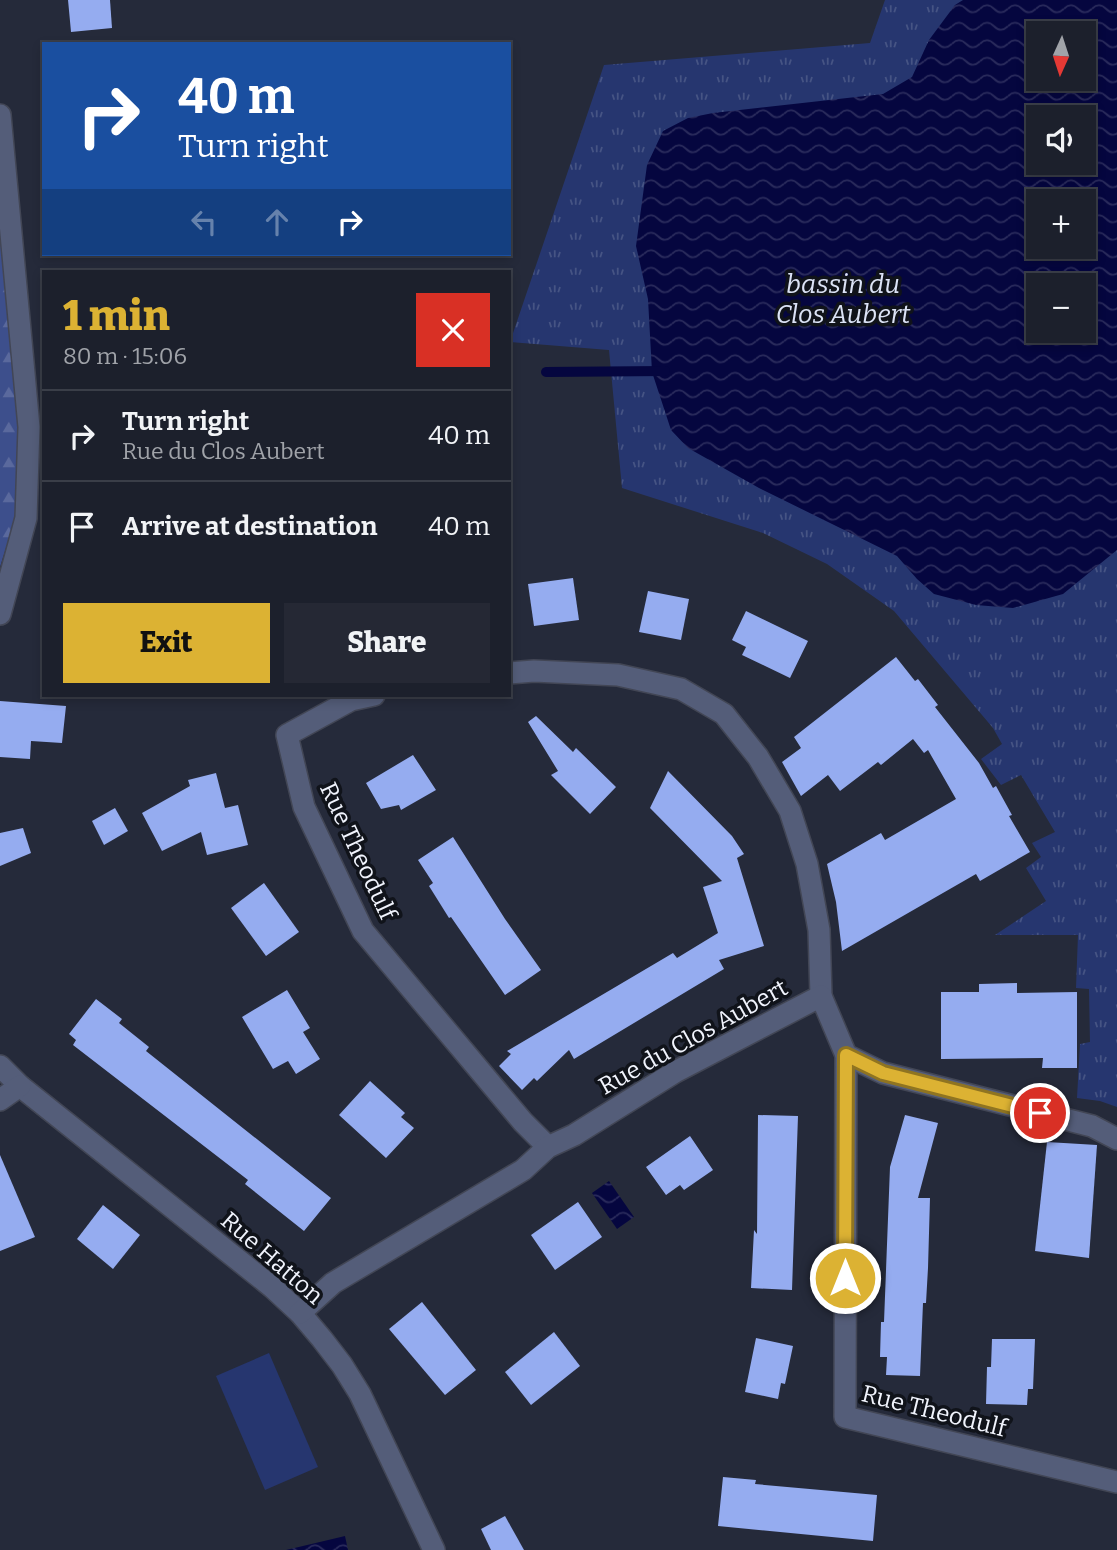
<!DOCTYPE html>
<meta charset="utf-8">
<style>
:root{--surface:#1c202c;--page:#252834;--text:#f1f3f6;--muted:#a0a3a9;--line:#3a3e48;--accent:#dcb233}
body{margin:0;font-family:Bitter,serif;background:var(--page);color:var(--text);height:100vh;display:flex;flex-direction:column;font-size:26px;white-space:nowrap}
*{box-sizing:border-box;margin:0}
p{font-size:23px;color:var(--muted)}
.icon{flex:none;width:38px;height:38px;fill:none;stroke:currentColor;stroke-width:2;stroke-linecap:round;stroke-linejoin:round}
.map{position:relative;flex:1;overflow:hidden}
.details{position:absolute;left:42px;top:270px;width:469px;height:427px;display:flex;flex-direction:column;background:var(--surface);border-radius:0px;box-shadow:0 4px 10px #0003,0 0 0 2px var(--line)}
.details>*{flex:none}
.top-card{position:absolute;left:42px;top:42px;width:469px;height:214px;border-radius:0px;box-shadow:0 4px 10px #0003,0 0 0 2px var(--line);background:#1a4fa0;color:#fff;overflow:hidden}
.needle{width:46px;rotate:183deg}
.fabs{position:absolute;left:1026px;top:21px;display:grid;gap:14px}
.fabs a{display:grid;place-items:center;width:70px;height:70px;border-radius:0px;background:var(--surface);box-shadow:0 4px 10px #0003,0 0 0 2px var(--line);font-size:35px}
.pin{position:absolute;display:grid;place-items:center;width:60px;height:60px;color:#fff;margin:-30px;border:4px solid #fff;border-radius:50%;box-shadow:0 2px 7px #0007}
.me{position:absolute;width:77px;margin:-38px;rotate:0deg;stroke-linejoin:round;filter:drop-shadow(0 0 5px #0008)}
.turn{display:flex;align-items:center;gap:24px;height:147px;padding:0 21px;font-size:32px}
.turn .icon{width:91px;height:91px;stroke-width:2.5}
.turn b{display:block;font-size:49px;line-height:60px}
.lanes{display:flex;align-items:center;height:66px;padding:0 21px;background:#0003;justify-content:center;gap:35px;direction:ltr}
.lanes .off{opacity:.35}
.round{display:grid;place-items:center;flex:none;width:74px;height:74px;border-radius:0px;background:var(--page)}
.overview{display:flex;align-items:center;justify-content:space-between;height:119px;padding:0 21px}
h1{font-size:42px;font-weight:800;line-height:52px;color:var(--accent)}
.primary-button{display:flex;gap:14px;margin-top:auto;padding:14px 21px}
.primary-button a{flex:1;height:80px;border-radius:0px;background:var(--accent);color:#111;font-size:28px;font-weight:800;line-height:80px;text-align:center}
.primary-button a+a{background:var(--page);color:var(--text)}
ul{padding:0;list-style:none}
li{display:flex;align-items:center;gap:21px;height:91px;padding:0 21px;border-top:2px solid var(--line)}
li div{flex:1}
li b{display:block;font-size:26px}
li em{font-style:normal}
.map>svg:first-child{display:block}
</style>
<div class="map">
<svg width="1117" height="1550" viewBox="0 0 1117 1550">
<defs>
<pattern id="grass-tufts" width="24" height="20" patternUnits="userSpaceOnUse" patternTransform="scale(1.75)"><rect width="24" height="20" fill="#26366f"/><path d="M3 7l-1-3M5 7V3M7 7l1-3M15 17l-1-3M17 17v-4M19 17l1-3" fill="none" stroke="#465484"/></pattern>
<pattern id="forest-firs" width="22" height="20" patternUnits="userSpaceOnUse" patternTransform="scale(1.75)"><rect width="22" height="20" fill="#3d4f8c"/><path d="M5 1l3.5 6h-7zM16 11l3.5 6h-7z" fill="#5a699d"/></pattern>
<pattern id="water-waves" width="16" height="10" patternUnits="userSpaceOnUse" patternTransform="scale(1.75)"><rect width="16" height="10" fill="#05063f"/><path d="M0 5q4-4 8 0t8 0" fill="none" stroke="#2a2b5c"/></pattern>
</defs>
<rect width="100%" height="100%" fill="#252a3a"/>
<path fill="url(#grass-tufts)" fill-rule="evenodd" d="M885 0H1117V1107L1100 1101 1077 1098 1080 1044 1090 1042 1089 989 1076 988 1078 935H995L1046 901 1026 868 1041 857 1032 843 1055 832 1021 775 1001 785 981 759 1002 744 993 728 894 611 827 564 763 533 622 488 609 350 510 342 604 65 870 43ZM1038 33H1083V79H1038ZM1038 117H1083V163H1038ZM1038 201H1083V247H1038ZM1038 285H1083V331H1038Z"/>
<path fill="url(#forest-firs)" d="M0 219 31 469 0 567Z"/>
<path fill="#26366f" d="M269 1353 318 1467 265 1490 216 1376Z"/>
<g fill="url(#water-waves)" fill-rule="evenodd">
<path d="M963 0H1117V550L1063 594 1013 608 976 605 934 594 917 579 897 556 759 488 688 448 671 430 652 372 648 299 636 246 647 165 663 131 688 118 713 113 883 94 912 77 929 40 955 5ZM1038 33H1083V79H1038ZM1038 117H1083V163H1038ZM1038 201H1083V247H1038ZM1038 285H1083V331H1038Z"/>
<path d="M609 1181 634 1217 617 1229 592 1193Z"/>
<path d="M345 1536 348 1550H286Z"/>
</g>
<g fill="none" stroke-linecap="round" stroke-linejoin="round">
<path stroke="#05063f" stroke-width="10" d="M546 372 665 371"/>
</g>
<g fill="#95acf0">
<path d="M68 0H110L112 28 71 32Z"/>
<path d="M573 578 579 620 534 626 528 584Z"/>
<path d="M648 591 689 599 681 640 639 632Z"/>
<path d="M746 611 808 641 790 678 742 655 746 647 732 640Z"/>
<path d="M896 657 915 681 918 679 938 705 935 707 979 763 993 788 996 786 1012 815 1009 816 1030 852 980 881 976 874 842 951 836 902 827 864 881 833 885 840 956 799 928 750 924 753 913 739 881 765 878 762 840 791 828 775 801 796 782 762 801 748 794 737Z"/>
<path d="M0 701 66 706 62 743 31 741 30 759 0 757Z"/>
<path d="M536 716 573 752 576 748 616 787 590 814 551 775 558 771 528 722Z"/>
<path d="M413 755 436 790 401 810 399 805 381 809 366 783Z"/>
<path d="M668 771 732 836 744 854 737 858 764 946 719 960 724 969 574 1059 569 1050 537 1081 534 1078 522 1090 499 1066 511 1054 507 1051 673 953 677 958 718 933 703 887 722 881 650 808Z"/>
<path d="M216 773 225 808 238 805 248 845 207 855 201 832 162 851 142 813 190 786 188 780Z"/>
<path d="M115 808 128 831 104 845 92 821Z"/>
<path d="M23 828 31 853 0 866V833Z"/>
<path d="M453 837 505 919 541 970 505 995 451 917 449 918 429 886 433 883 418 860Z"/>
<path d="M264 883 299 932 266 956 231 908Z"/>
<path d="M1017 983V993L1077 992V1068H1042L1043 1058 941 1059V992H979V984Z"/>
<path d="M287 990 310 1028 303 1032 320 1059 296 1074 288 1061 273 1069 242 1017Z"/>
<path d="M96 999 122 1019 119 1023 149 1047 146 1051 331 1198 304 1231 245 1184 248 1180 73 1045 76 1040 69 1034Z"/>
<path d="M370 1081 405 1113 401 1117 414 1128 386 1158 339 1115Z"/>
<path d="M758 1115 798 1116 792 1290 751 1288 754 1230 757 1234Z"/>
<path d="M905 1115 938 1123 918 1198H930L928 1268 926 1303H923L920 1376 886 1375 887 1357H880L881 1322H884L890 1167Z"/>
<path d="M690 1136 713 1170 684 1190 680 1185 666 1195 646 1167Z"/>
<path d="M1047 1142 1097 1145 1089 1258 1035 1251Z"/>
<path d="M0 1155 35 1237 0 1251Z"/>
<path d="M578 1202 602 1237 555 1270 531 1235Z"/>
<path d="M103 1205 140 1235 113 1269 77 1239Z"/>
<path d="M422 1302 476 1370 445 1395 389 1329Z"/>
<path d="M554 1332 580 1366 531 1405 505 1372Z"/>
<path d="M756 1338 793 1346 785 1384 781 1383 778 1399 745 1392Z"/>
<path d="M992 1339H1035L1033 1389H1028L1027 1405 986 1404 987 1367H991Z"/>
<path d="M723 1477 756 1480 755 1484 877 1495 873 1541 718 1526Z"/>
<path d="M505 1516 524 1550H491L481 1529Z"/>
</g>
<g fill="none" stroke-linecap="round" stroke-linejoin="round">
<defs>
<g id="minor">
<path d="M0 115 29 427 26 518 0 614"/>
<path d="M509 673 534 671 618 675 681 689 724 714 758 757 790 811 807 864 819 930 821 996"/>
<path d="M374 695 351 700 287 735 304 807 363 931 523 1122 548 1147"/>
<path d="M846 1055 845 1417 1117 1482"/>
<path d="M0 1066 20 1086 272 1287 300 1313 322 1339 342 1365 360 1394 434 1550"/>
<path d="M0 1100 20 1086"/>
<path d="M300 1313 333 1283 523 1170 548 1147 574 1135 675 1072 821 996 846 1055 883 1073 1092 1126 1117 1139"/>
</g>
</defs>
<use href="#minor" stroke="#424655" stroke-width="24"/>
<use href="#minor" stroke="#545d79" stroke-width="21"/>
</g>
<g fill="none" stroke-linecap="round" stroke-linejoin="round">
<defs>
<path id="route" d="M845 1278 846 1055 883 1073 1040 1113"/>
</defs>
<use href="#route" stroke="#8f7421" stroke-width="18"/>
<use href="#route" stroke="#dcb233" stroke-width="12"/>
</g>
<g text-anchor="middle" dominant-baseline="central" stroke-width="7" stroke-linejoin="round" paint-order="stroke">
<g font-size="24" fill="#f1f4fd" stroke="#10131a">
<text transform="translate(358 851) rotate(65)">Rue Theodulf</text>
<text transform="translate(693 1037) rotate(-29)">Rue du Clos Aubert</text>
<text transform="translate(272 1258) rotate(41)">Rue Hatton</text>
<text transform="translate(934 1411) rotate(14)">Rue Theodulf</text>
</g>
<g font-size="26" font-style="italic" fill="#dce3f6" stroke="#10131a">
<text x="843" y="284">bassin du<tspan x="843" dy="30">Clos Aubert</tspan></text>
</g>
</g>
</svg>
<div class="fabs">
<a><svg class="needle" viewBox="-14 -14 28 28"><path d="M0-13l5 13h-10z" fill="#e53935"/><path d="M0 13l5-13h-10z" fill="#a0a3a9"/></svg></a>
<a><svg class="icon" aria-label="sound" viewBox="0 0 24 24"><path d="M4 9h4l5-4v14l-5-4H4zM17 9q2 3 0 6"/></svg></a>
<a>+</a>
<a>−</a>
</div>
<div class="pin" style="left:1040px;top:1113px;background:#d93025"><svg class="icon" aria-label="arrive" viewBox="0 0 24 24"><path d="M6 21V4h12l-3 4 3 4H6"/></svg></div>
<svg class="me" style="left:845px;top:1278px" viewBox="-20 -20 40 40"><circle r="17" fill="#dcb233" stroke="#fff" stroke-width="3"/><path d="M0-11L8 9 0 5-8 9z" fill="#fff"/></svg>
<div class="top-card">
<div class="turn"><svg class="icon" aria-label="right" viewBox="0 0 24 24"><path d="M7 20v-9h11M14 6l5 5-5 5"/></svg><div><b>40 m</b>Turn right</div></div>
<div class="lanes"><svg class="icon off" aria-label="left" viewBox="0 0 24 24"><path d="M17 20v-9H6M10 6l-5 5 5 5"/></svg><svg class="icon off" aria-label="ahead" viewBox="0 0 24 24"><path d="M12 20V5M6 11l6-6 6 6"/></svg><svg class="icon" aria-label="right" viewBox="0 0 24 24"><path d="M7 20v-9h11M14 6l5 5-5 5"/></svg></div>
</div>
<section class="details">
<div class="overview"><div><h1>1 min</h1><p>80 m · 15:06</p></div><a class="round" style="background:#d93025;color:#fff"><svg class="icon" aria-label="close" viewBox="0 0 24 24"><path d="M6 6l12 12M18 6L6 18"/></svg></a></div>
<ul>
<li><svg class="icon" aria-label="right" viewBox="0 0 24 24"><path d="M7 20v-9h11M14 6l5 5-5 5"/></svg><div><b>Turn right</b><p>Rue du Clos Aubert</p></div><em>40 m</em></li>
<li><svg class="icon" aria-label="arrive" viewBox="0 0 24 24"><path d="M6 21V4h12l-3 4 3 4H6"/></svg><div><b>Arrive at destination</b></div><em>40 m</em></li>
</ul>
<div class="primary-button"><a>Exit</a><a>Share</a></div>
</section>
</div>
